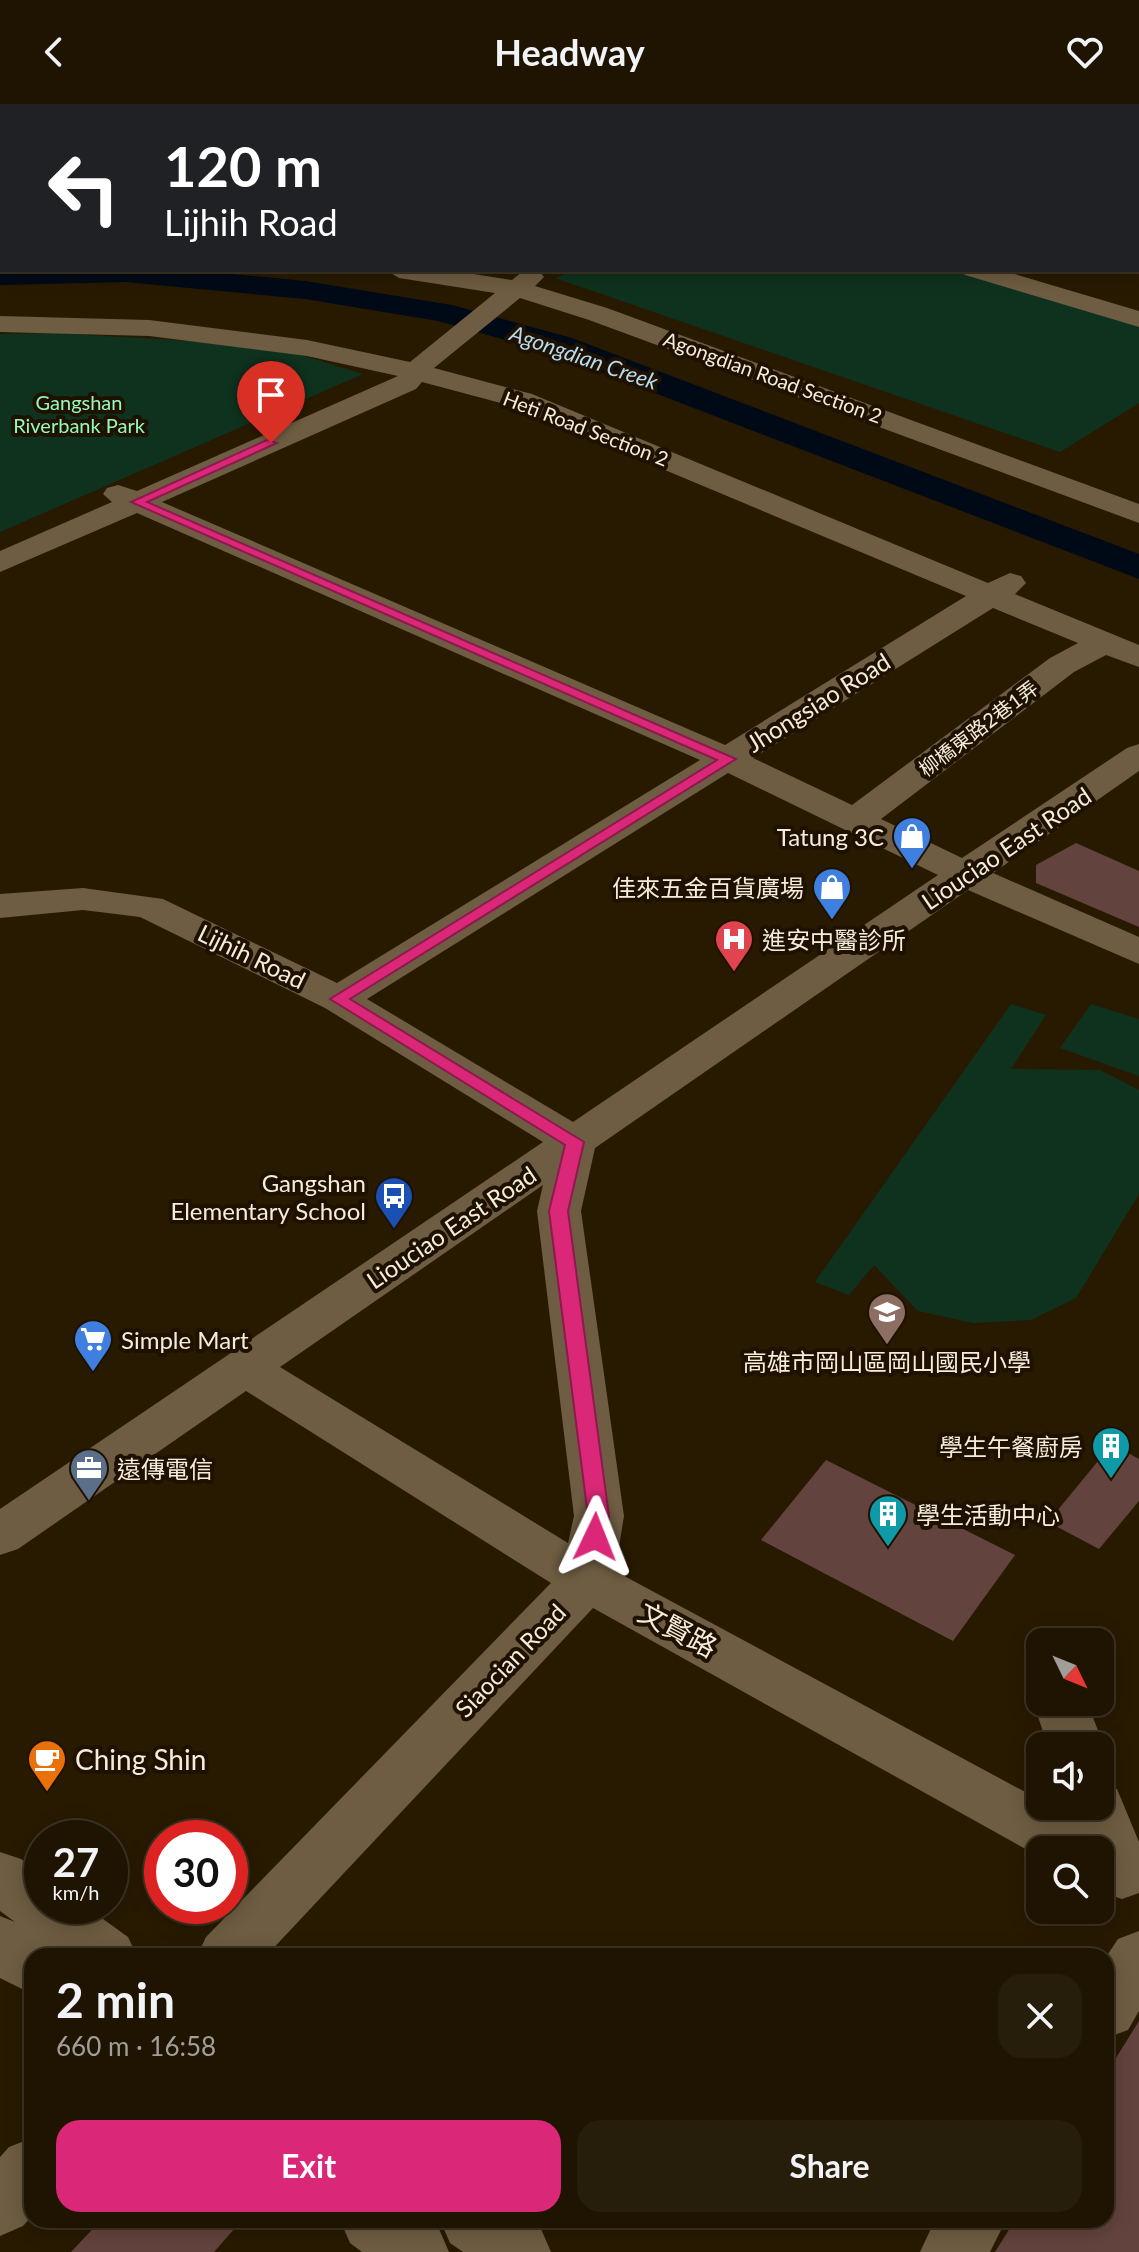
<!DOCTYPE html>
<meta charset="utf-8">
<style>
:root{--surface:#1e1401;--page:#261d0b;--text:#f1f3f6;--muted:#a19e99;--line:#3c3323;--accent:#db2777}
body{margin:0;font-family:Lato,"Noto Sans TC",sans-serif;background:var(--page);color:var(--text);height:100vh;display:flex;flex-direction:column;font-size:30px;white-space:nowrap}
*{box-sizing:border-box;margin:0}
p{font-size:26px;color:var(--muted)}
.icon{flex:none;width:44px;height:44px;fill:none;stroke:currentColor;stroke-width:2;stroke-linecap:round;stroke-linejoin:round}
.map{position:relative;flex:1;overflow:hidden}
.side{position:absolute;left:24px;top:1844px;width:1090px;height:280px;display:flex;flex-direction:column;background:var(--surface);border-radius:24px;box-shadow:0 4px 20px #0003,0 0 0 2px var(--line)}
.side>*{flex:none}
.top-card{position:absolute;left:0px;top:0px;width:1140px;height:168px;box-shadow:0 4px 20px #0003,0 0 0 2px var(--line);background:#202124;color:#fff;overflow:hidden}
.needle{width:52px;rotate:133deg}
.fabs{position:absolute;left:1026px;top:1524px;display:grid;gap:16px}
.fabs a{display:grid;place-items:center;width:88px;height:88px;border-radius:16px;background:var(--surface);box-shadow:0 4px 20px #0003,0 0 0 2px var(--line);font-size:40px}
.speed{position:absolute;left:24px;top:1716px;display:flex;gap:16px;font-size:40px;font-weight:700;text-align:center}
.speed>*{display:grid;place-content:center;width:104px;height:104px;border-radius:50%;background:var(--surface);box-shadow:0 4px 20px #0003,0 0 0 2px var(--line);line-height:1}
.speed small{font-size:20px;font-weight:400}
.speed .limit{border:12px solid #d22;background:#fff;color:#111}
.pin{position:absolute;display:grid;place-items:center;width:68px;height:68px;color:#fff;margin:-82px -34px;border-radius:50% 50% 50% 0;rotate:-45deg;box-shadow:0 0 8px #0007}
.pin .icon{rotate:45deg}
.me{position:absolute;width:88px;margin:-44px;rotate:2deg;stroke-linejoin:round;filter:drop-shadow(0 0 6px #0008)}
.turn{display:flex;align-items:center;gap:28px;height:168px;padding:0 32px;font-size:36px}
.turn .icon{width:104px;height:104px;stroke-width:2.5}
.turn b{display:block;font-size:56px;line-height:68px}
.round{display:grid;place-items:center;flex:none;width:84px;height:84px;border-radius:24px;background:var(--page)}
.headline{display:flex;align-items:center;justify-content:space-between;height:136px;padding:0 32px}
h1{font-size:48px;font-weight:700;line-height:60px}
.primary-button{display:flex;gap:16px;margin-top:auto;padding:16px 32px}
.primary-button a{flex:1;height:92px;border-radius:24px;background:var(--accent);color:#fff;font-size:32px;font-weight:700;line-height:92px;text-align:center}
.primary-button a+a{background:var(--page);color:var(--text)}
header{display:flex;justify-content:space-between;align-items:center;height:104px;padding:0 32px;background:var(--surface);font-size:36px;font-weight:700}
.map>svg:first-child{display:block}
</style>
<header><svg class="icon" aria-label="back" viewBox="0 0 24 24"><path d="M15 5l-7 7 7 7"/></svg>Headway<svg class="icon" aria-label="heart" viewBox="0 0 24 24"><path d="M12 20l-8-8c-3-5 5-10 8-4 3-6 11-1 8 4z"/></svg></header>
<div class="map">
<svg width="1139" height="2148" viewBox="0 0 1139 2148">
<rect width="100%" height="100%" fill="#281a01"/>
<g fill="#0f321e">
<path d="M519 0H927L514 2Z"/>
<path d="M574 166H959L1139 220V299L1060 348 555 174Z"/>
<path d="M54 229 190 237 291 248 363 270 0 428V230Z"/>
<path d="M1011 900 1046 911 1011 965 1100 966 1139 986V1090L1076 1194 1031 1216 973 1219 918 1207 874 1161 849 1191 815 1178Z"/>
<path d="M1091 900 1139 915V972L1060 944Z"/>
</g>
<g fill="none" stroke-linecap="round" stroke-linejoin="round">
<path fill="#000a16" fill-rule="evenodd" d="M0 163 2 166H192L305 177 452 201 572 234 1139 450V475L548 248 438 217 305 195 125 178 0 181Z"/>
</g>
<g fill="#63433d">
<path d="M1076 739 1139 767V823L1036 779V761Z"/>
<path d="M1112 1340 1139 1355V1397L1099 1445 1048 1418Z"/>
<path d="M826 1356 1015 1451 953 1537 761 1436Z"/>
<path d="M1139 1917V2148H995L1015 2116H1106V1970Z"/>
<path d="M101 2116H242L214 2148H71Z"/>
</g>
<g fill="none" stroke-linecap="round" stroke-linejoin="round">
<g fill="#6e5d42" fill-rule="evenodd">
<path d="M15 0H41L42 2H16Z"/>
<path d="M938 0H963L937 2Z"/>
<rect x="0" y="128" width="2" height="14"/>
<path d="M386 166H448L512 176 522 168H540L544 173 535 182 607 204 1139 400V419L589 216 520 194 434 264 532 290 988 479 1010 469 1021 472 1026 479 1015 490 1139 541V563L1106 551 1074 568 881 715 962 754 1127 644 1139 640V667L993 769 1139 833V860L968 786 595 1044 581 1107 624 1412 615 1467 1040 1696V1702H1052L1073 1713 1069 1702H1100V1679L1117 1685 1139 1738V1789L1122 1795 1101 1788 1100 1746H1040V1753L593 1504 266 1852H197L206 1833 551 1479 246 1287 18 1445 0 1451V1405L543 1038 325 904 140 813 83 806 0 814V790L83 784 163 795 337 879 700 656 137 409 0 468V447L112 398 103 390 107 384 118 381 137 387 398 272 307 252 149 232 0 228V212L149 216 307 236 410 258 495 189 399 174ZM422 278 512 302 966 492 725 641 162 398 416 285ZM993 504 1078 539 1050 554 852 701 753 654ZM728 669 938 771 573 1018 367 895ZM543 1081 537 1107 574 1412 568 1439 280 1263Z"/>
<path d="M961 166H1001L1139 207V223L965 171Z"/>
<path d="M1040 1583V1598H1087L1104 1642 1100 1650V1642H1048L1033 1598Z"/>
<path d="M0 1748 21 1755 42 1770V1802H85L128 1833 137 1852H60L55 1848 57 1852H32V1890L0 1874V1812L15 1818 0 1807Z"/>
<path d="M1139 1827V1907L1128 1926 1106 1934V1853L1118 1835Z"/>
<path d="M32 2034V2112L23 2122 0 2132V2053L9 2043Z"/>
<path d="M340 2116H427L439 2125 449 2148H362L350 2139Z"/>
<path d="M440 2116H529L541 2125 551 2148H463L450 2139Z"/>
<path d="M935 2116H1006L990 2148H920Z"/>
</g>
</g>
<path fill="#db2777" stroke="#8e194d" stroke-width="2" d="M267 336 277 339 147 398 736 655 350 895 584 1038 568 1107 609 1412 605 1433 595 1441 584 1433 588 1412 549 1107 565 1041 330 895 717 656 131 398Z"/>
<defs>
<symbol id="shop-pin" viewBox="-11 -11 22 30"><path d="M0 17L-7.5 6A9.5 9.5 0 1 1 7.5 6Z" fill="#3f7fe0" stroke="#1e1100"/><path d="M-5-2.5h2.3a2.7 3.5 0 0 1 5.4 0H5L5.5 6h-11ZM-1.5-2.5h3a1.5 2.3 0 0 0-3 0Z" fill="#fff"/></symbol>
<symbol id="hospital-pin" viewBox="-11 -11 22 30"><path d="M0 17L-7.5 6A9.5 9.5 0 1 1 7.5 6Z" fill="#e0444e" stroke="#1e1100"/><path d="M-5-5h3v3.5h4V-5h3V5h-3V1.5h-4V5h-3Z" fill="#fff"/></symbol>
<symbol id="bus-pin" viewBox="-11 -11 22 30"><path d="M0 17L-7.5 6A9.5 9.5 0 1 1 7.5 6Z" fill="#1a4fb4" stroke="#1e1100"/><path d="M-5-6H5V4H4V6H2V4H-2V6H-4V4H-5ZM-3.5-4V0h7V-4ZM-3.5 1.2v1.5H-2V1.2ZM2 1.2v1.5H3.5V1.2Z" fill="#fff"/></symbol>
<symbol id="school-pin" viewBox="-11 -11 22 30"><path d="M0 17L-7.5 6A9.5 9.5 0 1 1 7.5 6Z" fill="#8d6e63" stroke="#1e1100"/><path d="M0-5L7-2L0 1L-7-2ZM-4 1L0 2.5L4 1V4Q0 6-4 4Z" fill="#fff"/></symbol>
<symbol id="supermarket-pin" viewBox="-11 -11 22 30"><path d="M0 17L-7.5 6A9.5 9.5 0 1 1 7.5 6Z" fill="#3f7fe0" stroke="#1e1100"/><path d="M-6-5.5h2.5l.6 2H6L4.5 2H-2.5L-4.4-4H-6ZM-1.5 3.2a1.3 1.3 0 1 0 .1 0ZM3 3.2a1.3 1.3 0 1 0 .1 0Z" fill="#fff"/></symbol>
<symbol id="building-pin" viewBox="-11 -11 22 30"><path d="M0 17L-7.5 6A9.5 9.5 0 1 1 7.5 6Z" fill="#0f9aa8" stroke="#1e1100"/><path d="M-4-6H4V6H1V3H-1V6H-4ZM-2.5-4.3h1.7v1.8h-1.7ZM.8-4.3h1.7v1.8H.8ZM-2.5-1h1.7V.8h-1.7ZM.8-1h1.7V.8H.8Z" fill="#fff"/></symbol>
<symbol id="office-pin" viewBox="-11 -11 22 30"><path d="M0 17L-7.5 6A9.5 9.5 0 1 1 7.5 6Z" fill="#5c6f8a" stroke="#1e1100"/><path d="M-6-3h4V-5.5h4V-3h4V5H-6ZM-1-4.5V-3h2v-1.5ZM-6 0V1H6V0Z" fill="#fff"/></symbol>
<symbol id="cafe-pin" viewBox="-11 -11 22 30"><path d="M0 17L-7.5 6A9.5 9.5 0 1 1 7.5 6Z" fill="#e8710a" stroke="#1e1100"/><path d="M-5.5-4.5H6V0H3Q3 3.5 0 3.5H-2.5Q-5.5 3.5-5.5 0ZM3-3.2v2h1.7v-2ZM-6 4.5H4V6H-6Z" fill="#fff"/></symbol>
</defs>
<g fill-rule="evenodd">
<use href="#shop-pin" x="890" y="710" width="44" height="60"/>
<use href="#shop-pin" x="810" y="761" width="44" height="60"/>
<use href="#hospital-pin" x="712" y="813" width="44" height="60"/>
<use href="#bus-pin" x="372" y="1070" width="44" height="60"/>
<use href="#school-pin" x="865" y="1186" width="44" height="60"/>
<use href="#supermarket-pin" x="71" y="1213" width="44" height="60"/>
<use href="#building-pin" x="1089" y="1320" width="44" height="60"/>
<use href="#office-pin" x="67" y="1342" width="44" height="60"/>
<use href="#building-pin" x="866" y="1388" width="44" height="60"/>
<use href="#cafe-pin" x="25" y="1633" width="44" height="60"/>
</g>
<g text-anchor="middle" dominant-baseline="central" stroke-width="8" stroke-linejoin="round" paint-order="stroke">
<g font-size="20" fill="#f5ecdc" stroke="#1e1100">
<text transform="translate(773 273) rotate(20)">Agongdian Road Section 2</text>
<text transform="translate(586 324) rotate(21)">Heti Road Section 2</text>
<text transform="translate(978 624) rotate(-37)">柳橋東路2巷1弄</text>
</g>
<g font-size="20" fill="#95f8ba" stroke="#1e1100">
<text x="79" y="298">Gangshan<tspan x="79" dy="23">Riverbank Park</tspan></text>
</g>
<g font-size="22" font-style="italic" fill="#b6dbf3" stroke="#1e1100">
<text transform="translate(584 253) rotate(19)">Agongdian Creek</text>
</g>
<g font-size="24" fill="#f5ecdc" stroke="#1e1100">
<text transform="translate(818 598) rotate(-32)">Jhongsiao Road</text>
<text transform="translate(1006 744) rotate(-34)">Liouciao East Road</text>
<text transform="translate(252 852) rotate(26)">Lijhih Road</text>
<text transform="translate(451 1123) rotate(-34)">Liouciao East Road</text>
<text transform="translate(510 1556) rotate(-46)">Siaocian Road</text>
</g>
<g font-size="24" fill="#f5ecdc" stroke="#1e1100" text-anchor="end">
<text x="884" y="732">Tatung 3C</text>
<text x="804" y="783">佳來五金百貨廣場</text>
<text x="762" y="835" text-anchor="start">進安中醫診所</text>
<text x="366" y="1078">Gangshan<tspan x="366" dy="28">Elementary School</tspan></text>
<text x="121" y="1235" text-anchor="start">Simple Mart</text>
<text x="887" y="1257" text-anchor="middle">高雄市岡山區岡山國民小學</text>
<text x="1083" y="1342">學生午餐廚房</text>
<text x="117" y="1364" text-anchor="start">遠傳電信</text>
<text x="916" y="1410" text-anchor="start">學生活動中心</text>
</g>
<g font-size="28" fill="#f5ecdc" stroke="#1e1100">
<text transform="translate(678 1525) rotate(28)">文賢路</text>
</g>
<g font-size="28" fill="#f5ecdc" stroke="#1e1100" text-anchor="start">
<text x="75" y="1655">Ching Shin</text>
</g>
</g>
</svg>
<div class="fabs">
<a><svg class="needle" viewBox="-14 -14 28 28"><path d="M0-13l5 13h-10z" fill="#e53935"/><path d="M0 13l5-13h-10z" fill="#a19e99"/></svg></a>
<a><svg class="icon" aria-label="sound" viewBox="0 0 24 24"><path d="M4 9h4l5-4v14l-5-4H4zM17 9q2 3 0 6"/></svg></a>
<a><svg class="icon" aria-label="search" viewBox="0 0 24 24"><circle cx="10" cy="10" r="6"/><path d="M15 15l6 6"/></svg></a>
</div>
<div class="speed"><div>27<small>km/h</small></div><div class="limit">30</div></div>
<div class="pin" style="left:271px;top:339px;background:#d93025"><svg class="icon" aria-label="arrive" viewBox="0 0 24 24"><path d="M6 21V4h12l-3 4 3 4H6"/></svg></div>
<svg class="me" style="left:595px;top:1433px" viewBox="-20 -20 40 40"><path d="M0-17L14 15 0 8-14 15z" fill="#db2777" stroke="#fff" stroke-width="4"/></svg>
<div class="top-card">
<div class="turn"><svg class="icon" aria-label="left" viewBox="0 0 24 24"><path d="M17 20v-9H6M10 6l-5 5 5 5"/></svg><div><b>120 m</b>Lijhih Road</div></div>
</div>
<section class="side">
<div class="headline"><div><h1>2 min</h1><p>660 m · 16:58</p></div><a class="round"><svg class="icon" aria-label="close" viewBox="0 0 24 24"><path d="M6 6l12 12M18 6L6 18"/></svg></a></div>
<div class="primary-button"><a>Exit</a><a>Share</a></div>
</section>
</div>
